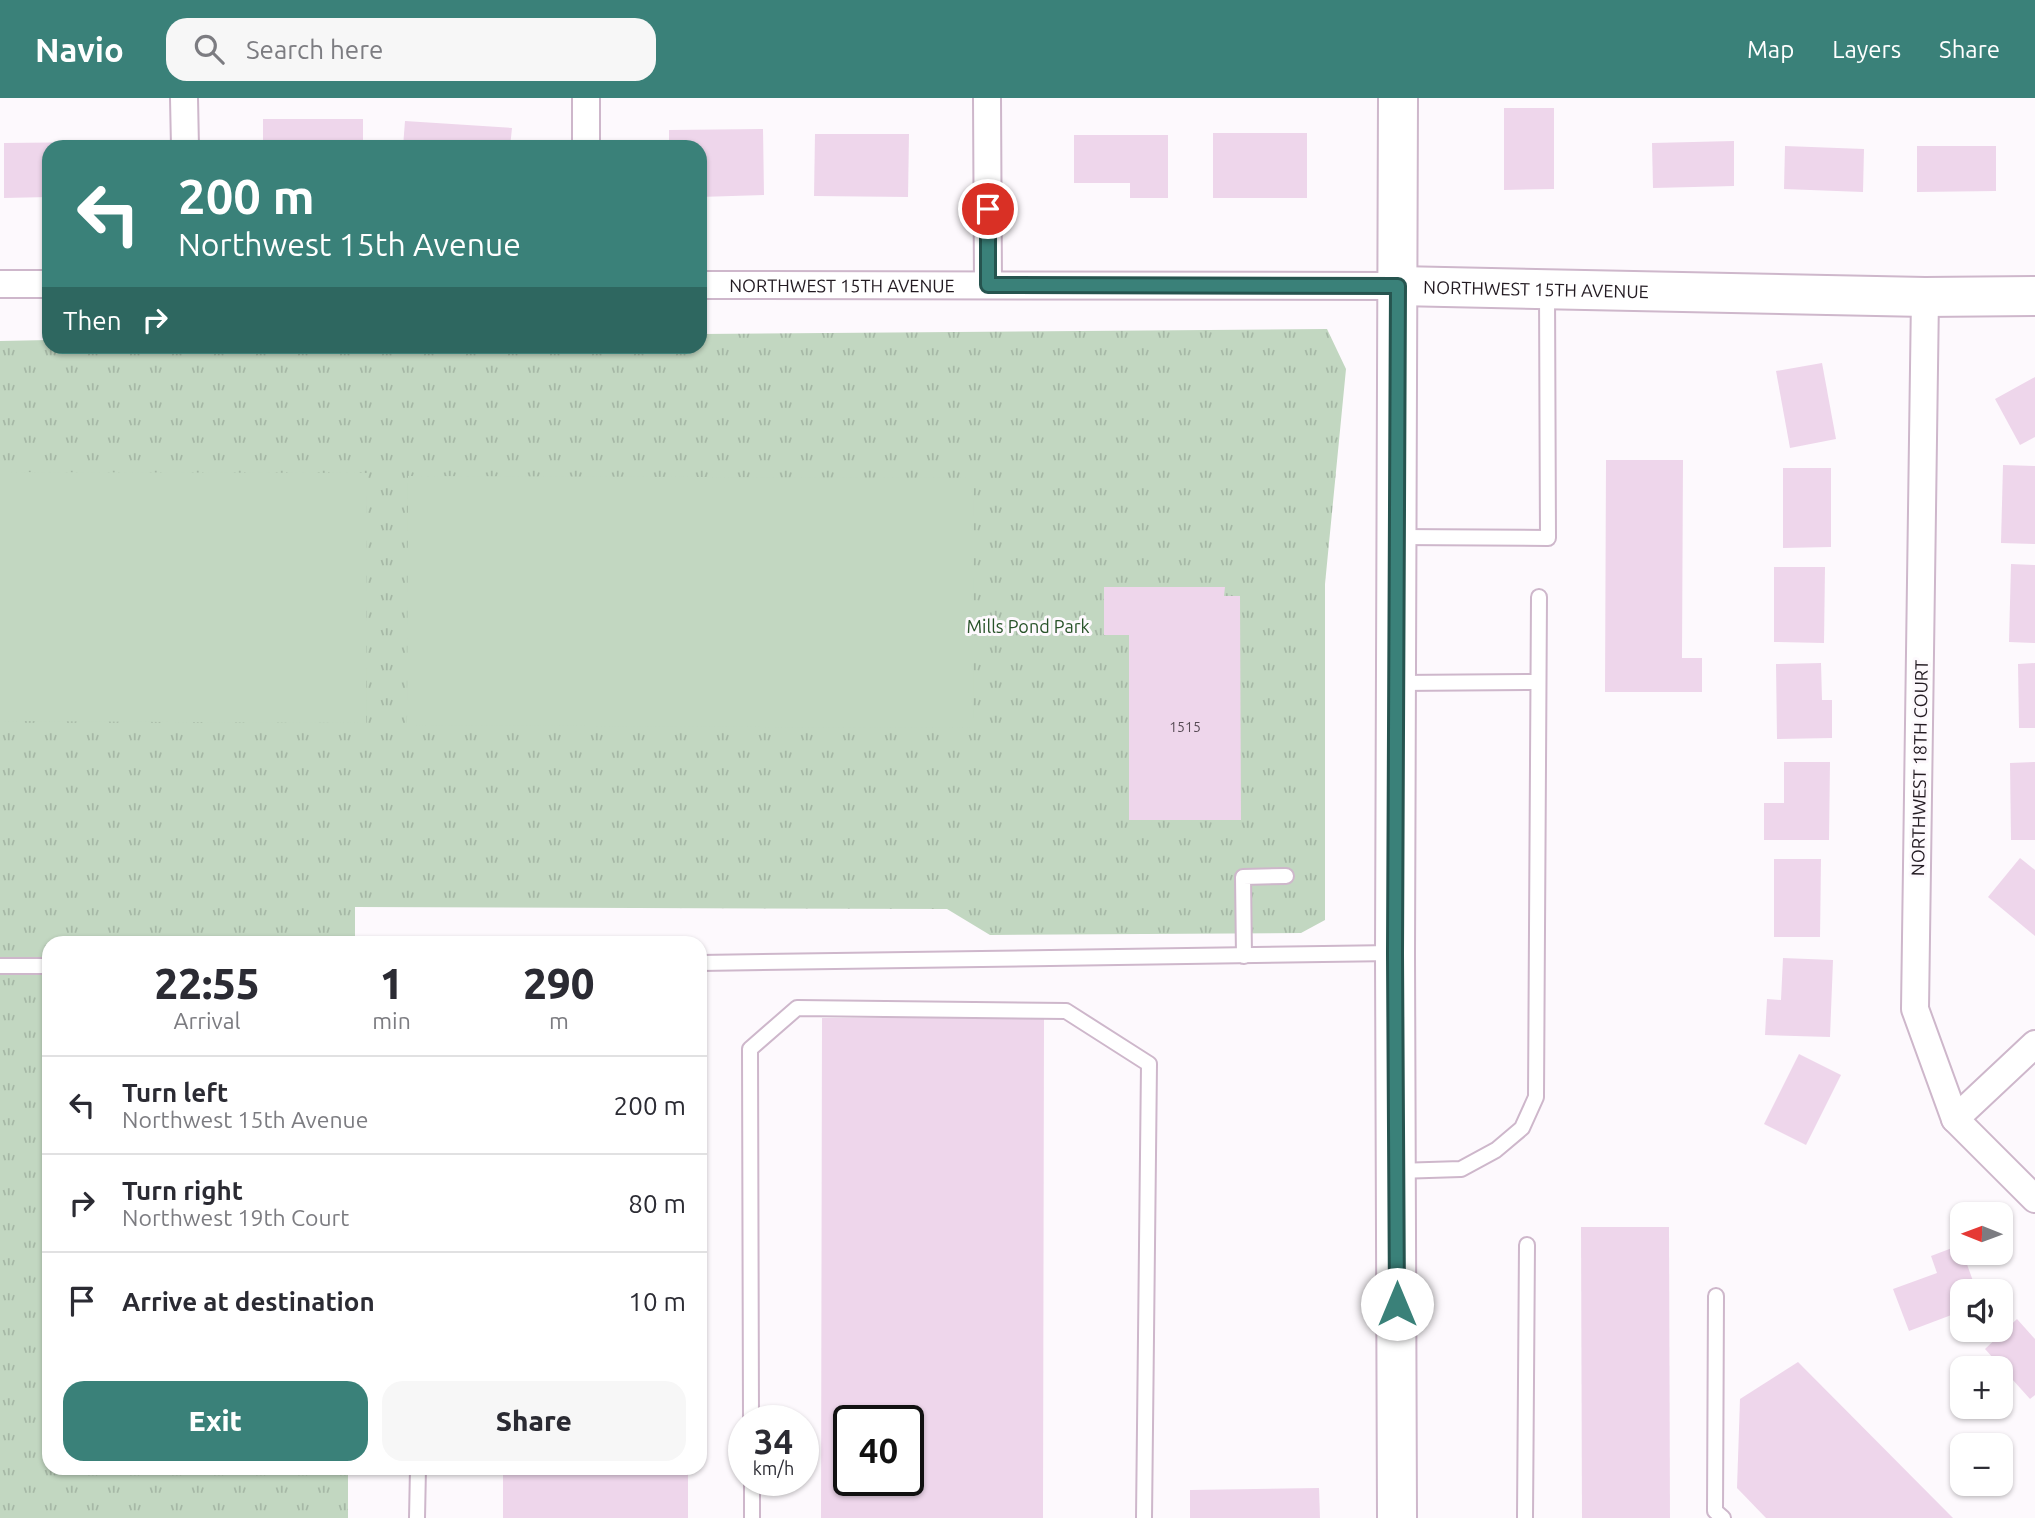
<!DOCTYPE html>
<meta charset="utf-8">
<style>
:root{--surface:#fff;--page:#f7f7f7;--text:#2b2b33;--muted:#7c7c81;--line:#e1e1e2;--accent:#3a8179}
body{margin:0;font-family:Ubuntu,sans-serif;background:var(--page);color:var(--text);height:100vh;display:flex;flex-direction:column;font-size:26px;white-space:nowrap}
*{box-sizing:border-box;margin:0}
p{font-size:23px;color:var(--muted)}
.icon{flex:none;width:38px;height:38px;fill:none;stroke:currentColor;stroke-width:2;stroke-linecap:round;stroke-linejoin:round}
.map{position:relative;flex:1;overflow:hidden}
.sheet{position:absolute;left:42px;top:838px;width:665px;height:539px;display:flex;flex-direction:column;background:var(--surface);border-radius:21px;box-shadow:0 2px 5px #0004}
.sheet>*{flex:none}
.hud{position:absolute;left:42px;top:42px;width:665px;height:214px;border-radius:21px;box-shadow:0 2px 5px #0004;background:#3a8179;color:#fff;overflow:hidden}
.needle{width:46px;rotate:271deg}
.fabs{position:absolute;left:1950px;top:1104px;display:grid;gap:14px}
.fabs a{display:grid;place-items:center;width:63px;height:63px;border-radius:14px;background:var(--surface);box-shadow:0 2px 5px #0004;font-size:35px}
.speed{position:absolute;left:728px;top:1307px;display:flex;gap:14px;font-size:35px;font-weight:700;text-align:center}
.speed>*{display:grid;place-content:center;width:91px;height:91px;border-radius:50%;background:var(--surface);box-shadow:0 2px 5px #0004;line-height:1}
.speed small{font-size:18px;font-weight:400}
.speed .limit{border:4px solid #111;border-radius:10px;background:#fff;color:#111}
.pin{position:absolute;display:grid;place-items:center;width:60px;height:60px;color:#fff;margin:-30px;border:4px solid #fff;border-radius:50%;box-shadow:0 2px 7px #0007}
.me{position:absolute;width:77px;margin:-38px;rotate:0deg;stroke-linejoin:round;filter:drop-shadow(0 0 5px #0008)}
.turn{display:flex;align-items:center;gap:24px;height:147px;padding:0 21px;font-size:32px}
.turn .icon{width:91px;height:91px;stroke-width:2.5}
.turn b{display:block;font-size:49px;line-height:60px}
.then{display:flex;align-items:center;height:66px;padding:0 21px;background:#0003;gap:14px;font-size:26px}
.eta{display:flex;justify-content:space-evenly;align-items:center;height:119px;text-align:center}
.eta b{font-size:42px;font-weight:800;line-height:49px}
.button{display:flex;gap:14px;margin-top:auto;padding:14px 21px}
.button a{flex:1;height:80px;border-radius:21px;background:var(--accent);color:#fff;font-size:28px;font-weight:800;line-height:80px;text-align:center}
.button a+a{background:var(--page);color:var(--text)}
ul{padding:0;list-style:none}
li{display:flex;align-items:center;gap:21px;height:98px;padding:0 21px;border-top:2px solid var(--line)}
li div{flex:1}
li b{display:block;font-size:26px}
li em{font-style:normal}
header{display:flex;align-items:center;gap:42px;box-sizing:border-box;height:98px;padding:0 35px;background:var(--accent);color:#fff}
header strong{font-size:33px}
nav{display:flex;gap:38px;margin-inline-start:auto;font-size:24px}
.search{width:490px;height:63px;background:var(--page);display:flex;align-items:center;gap:18px;box-sizing:border-box;padding:0 24px;border-radius:21px;color:var(--muted);font-size:26px}
.map>svg:first-child{display:block}
</style>
<header>
<strong>Navio</strong>
<div class="search"><svg class="icon" aria-label="search" viewBox="0 0 24 24"><circle cx="10" cy="10" r="6"/><path d="M15 15l6 6"/></svg>Search here</div>
<nav><a>Map</a><a>Layers</a><a>Share</a></nav>
</header>
<div class="map">
<svg width="2035" height="1420" viewBox="0 0 2035 1420">
<defs>
<pattern id="park-tufts" width="24" height="20" patternUnits="userSpaceOnUse" patternTransform="scale(1.75)"><rect width="24" height="20" fill="#c2d7c1"/><path d="M3 7l-1-3M5 7V3M7 7l1-3M15 17l-1-3M17 17v-4M19 17l1-3" fill="none" stroke="#a6b8a6"/></pattern>
</defs>
<rect width="100%" height="100%" fill="#fdf9fd"/>
<path fill="url(#park-tufts)" d="M1327 231 1346 271 1325 486V822L1301 835 990 837 947 811 355 809V845H49V1370H348V1420H0V243L49 242V248H700V236Z"/>
<g fill="#c2d7c1">
<path d="M0 374 367 375 366 625 0 623Z"/>
<path d="M408 378 974 380 973 630 407 627Z"/>
</g>
<g fill="#eed6eb" fill-rule="evenodd">
<path d="M1504 10H1554V91L1504 92Z"/>
<rect x="263" y="21" width="100" height="28"/>
<path d="M405 23 512 30 510 49H403Z"/>
<path d="M763 31 764 97 700 99V49H669V32Z"/>
<rect x="1213" y="35" width="94" height="65"/>
<path d="M815 36H909L908 99 814 98Z"/>
<path d="M1074 37H1168V100H1130V85H1074Z"/>
<path d="M1734 43V88L1653 90 1652 45Z"/>
<path d="M99 44V49H49V99L4 100V45Z"/>
<path d="M1785 48 1864 51 1863 94 1784 91Z"/>
<path d="M1917 48H1996V93L1917 94Z"/>
<path d="M1822 265 1836 341 1790 350 1776 273Z"/>
<path d="M2035 279V339L2020 347 1995 301Z"/>
<path d="M1606 362H1683L1682 560H1702V594H1605Z"/>
<path d="M2003 367 2035 368V446L2001 445Z"/>
<path d="M1783 370H1831V449L1783 450Z"/>
<path d="M2011 466 2035 467V545L2009 544Z"/>
<path d="M1774 469H1825L1824 545 1774 544Z"/>
<path d="M1104 489H1225L1224 498H1240L1241 722H1129V537H1104Z"/>
<path d="M1821 565 1822 602H1832V640L1777 641 1776 566Z"/>
<path d="M2035 565V630H2019L2018 566Z"/>
<path d="M1784 664H1830L1829 742H1764V705H1784Z"/>
<path d="M2035 664V742H2011L2010 665Z"/>
<path d="M2020 760 2035 772V838L1988 799Z"/>
<path d="M1774 761H1821L1820 839H1774Z"/>
<path d="M1783 860 1833 862 1830 939 1765 937 1767 901 1781 902Z"/>
<path d="M822 920H1044L1043 1420H821ZM849 1323H908V1382H849Z"/>
<path d="M1799 956 1841 977 1806 1047 1764 1026Z"/>
<path d="M1581 1129H1669L1670 1420H1582Z"/>
<path d="M1960 1147 1977 1194H1962V1213L1909 1233 1893 1191 1937 1175 1931 1158Z"/>
<path d="M2017 1221 2035 1241V1297L2030 1301 1985 1251Z"/>
<path d="M1798 1264 1953 1420H1766L1737 1390 1740 1301Z"/>
<rect x="503" y="1370" width="185" height="50"/>
<path d="M1319 1390 1320 1420H1190V1392Z"/>
</g>
<g fill="none" stroke-linecap="round" stroke-linejoin="round">
<defs>
<g id="lane">
<path d="M1398 439 1548 440 1547 193"/>
<path d="M1399 585 1538 584"/>
<path d="M1244 858 1243 779 1286 778"/>
<path d="M700 865 1394 855"/>
<path d="M0 868H49"/>
<path d="M1397 1073 1461 1071 1496 1052 1522 1030 1536 999 1539 499"/>
<path d="M1716 1198 1715 1413 1723 1420"/>
<path d="M751 1323 750 951 797 910 1066 913 1149 966 1144 1420"/>
<path d="M752 1382V1420"/>
<path d="M417 1420 418 1370"/>
<path d="M1525 1420 1527 1147"/>
</g>
<g id="street">
<path d="M184 0 185 49"/>
<path d="M586 0V49"/>
<path d="M987 0 988 187"/>
<path d="M0 186H49"/>
<path id="s1" d="M700 187 1398 188"/>
<path d="M1925 199 1915 911 1955 1021 2035 1101"/>
<path d="M1955 1021 2035 946"/>
</g>
<g id="secondary">
<path id="s2" d="M1398 188 1925 199 2035 198"/>
<path d="M1397 1420 1395 855 1398 0"/>
</g>
</defs>
<use href="#lane" stroke="#ceb7cb" stroke-width="18"/>
<use href="#street" stroke="#ceb7cb" stroke-width="30"/>
<use href="#secondary" stroke="#ceb7cb" stroke-width="42"/>
<use href="#lane" stroke="#fff" stroke-width="14"/>
<use href="#street" stroke="#fff" stroke-width="26"/>
<use href="#secondary" stroke="#fff" stroke-width="38"/>
</g>
<g fill="none" stroke-linecap="round" stroke-linejoin="round">
<defs>
<path id="route" d="M988 111V187L1398 188 1395 855 1397 1206"/>
</defs>
<use href="#route" stroke="#26544f" stroke-width="18"/>
<use href="#route" stroke="#3a8179" stroke-width="12"/>
</g>
<g text-anchor="middle" dominant-baseline="central" stroke-width="6" stroke-linejoin="round" paint-order="stroke">
<g font-size="14" fill="#564a54">
<text x="1185" y="629">1515</text>
</g>
<g font-size="18" fill="#231b22" stroke="#fdf9fd">
<text stroke="none"><textPath href="#s1" startOffset="142">NORTHWEST 15TH AVENUE</textPath></text>
<text stroke="none"><textPath href="#s2" startOffset="138">NORTHWEST 15TH AVENUE</textPath></text>
<text transform="translate(1919 670) rotate(-89)">NORTHWEST 18TH COURT</text>
</g>
<g font-size="18" fill="#285329" stroke="#fdf9fd">
<text x="1028" y="528">Mills Pond Park</text>
</g>
</g>
</svg>
<div class="fabs">
<a><svg class="needle" viewBox="-14 -14 28 28"><path d="M0-13l5 13h-10z" fill="#e53935"/><path d="M0 13l5-13h-10z" fill="#7c7c81"/></svg></a>
<a><svg class="icon" aria-label="sound" viewBox="0 0 24 24"><path d="M4 9h4l5-4v14l-5-4H4zM17 9q2 3 0 6"/></svg></a>
<a>+</a>
<a>−</a>
</div>
<div class="speed"><div>34<small>km/h</small></div><div class="limit">40</div></div>
<div class="pin" style="left:988px;top:111px;background:#d93025"><svg class="icon" aria-label="arrive" viewBox="0 0 24 24"><path d="M6 21V4h12l-3 4 3 4H6"/></svg></div>
<svg class="me" style="left:1397px;top:1206px" viewBox="-20 -20 40 40"><circle r="19" fill="#fff"/><path d="M0-13L10 11 0 6-10 11z" fill="#3a8179"/></svg>
<div class="hud">
<div class="turn"><svg class="icon" aria-label="left" viewBox="0 0 24 24"><path d="M17 20v-9H6M10 6l-5 5 5 5"/></svg><div><b>200 m</b>Northwest 15th Avenue</div></div>
<div class="then">Then<svg class="icon" aria-label="right" viewBox="0 0 24 24"><path d="M7 20v-9h11M14 6l5 5-5 5"/></svg></div>
</div>
<section class="sheet">
<div class="eta">
<div><b>22:55</b><p>Arrival</p></div>
<div><b>1</b><p>min</p></div>
<div><b>290</b><p>m</p></div>
</div>
<ul>
<li><svg class="icon" aria-label="left" viewBox="0 0 24 24"><path d="M17 20v-9H6M10 6l-5 5 5 5"/></svg><div><b>Turn left</b><p>Northwest 15th Avenue</p></div><em>200 m</em></li>
<li><svg class="icon" aria-label="right" viewBox="0 0 24 24"><path d="M7 20v-9h11M14 6l5 5-5 5"/></svg><div><b>Turn right</b><p>Northwest 19th Court</p></div><em>80 m</em></li>
<li><svg class="icon" aria-label="arrive" viewBox="0 0 24 24"><path d="M6 21V4h12l-3 4 3 4H6"/></svg><div><b>Arrive at destination</b></div><em>10 m</em></li>
</ul>
<div class="button"><a>Exit</a><a>Share</a></div>
</section>
</div>
